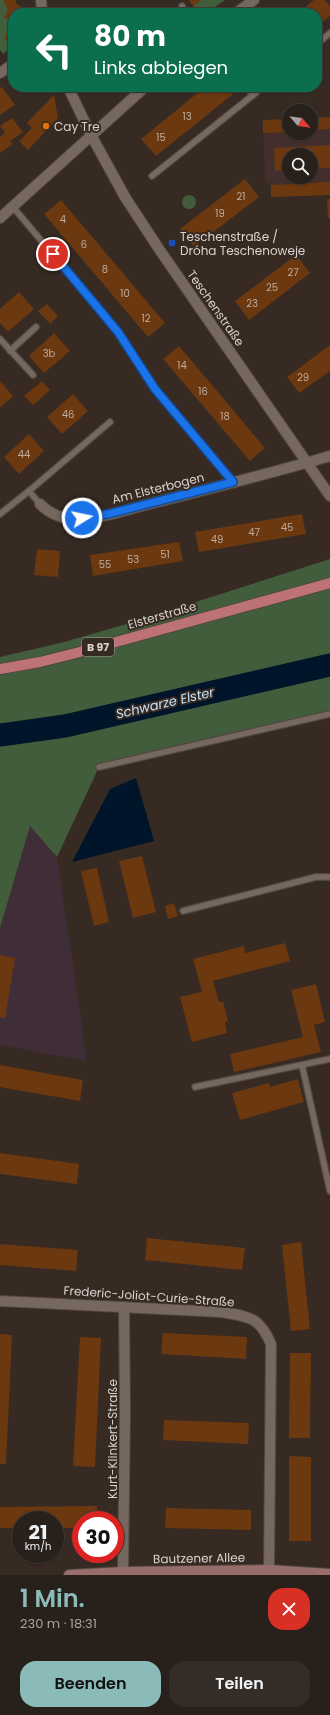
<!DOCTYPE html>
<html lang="de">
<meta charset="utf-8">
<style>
:root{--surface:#28201a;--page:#342d27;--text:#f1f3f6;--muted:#a5a3a2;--line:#443e39;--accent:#8bbbb9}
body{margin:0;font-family:Poppins,sans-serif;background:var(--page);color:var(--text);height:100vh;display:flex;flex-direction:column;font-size:15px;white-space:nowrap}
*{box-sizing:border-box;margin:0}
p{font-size:13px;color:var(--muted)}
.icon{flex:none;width:22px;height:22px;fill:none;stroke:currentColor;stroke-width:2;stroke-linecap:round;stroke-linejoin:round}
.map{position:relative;height:1575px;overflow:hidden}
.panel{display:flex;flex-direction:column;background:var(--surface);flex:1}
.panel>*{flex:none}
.guide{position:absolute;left:8px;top:8px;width:314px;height:84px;border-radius:16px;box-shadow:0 1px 3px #0004,0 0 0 1px var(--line);background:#0b6e4f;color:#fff;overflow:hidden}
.needle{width:26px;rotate:118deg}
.controls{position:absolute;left:282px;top:104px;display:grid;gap:8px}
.controls a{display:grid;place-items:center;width:36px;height:36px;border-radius:50%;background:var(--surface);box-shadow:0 1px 3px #0004,0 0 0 1px var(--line);font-size:20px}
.speed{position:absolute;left:12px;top:1511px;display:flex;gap:8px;font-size:20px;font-weight:700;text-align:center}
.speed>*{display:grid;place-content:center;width:52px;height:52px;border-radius:50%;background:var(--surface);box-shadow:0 1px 3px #0004,0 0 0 1px var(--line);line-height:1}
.speed small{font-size:10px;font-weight:400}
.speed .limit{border:6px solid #d22;background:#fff;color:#111}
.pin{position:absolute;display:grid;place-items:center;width:34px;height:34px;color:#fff;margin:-17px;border:2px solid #fff;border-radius:50%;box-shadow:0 1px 4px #0007}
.me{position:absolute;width:44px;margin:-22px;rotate:80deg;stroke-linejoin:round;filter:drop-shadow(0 0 3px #0008)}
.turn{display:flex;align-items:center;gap:14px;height:84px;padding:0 20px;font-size:18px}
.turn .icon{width:52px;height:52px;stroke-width:2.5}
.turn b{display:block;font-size:28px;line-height:34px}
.round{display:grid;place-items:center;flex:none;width:42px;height:42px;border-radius:16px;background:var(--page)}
.overview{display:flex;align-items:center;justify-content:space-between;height:68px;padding:0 20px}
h1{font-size:24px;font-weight:600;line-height:30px;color:var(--accent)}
.button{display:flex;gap:8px;margin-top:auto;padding:8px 20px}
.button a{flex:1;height:46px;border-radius:16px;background:var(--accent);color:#111;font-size:16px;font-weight:600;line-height:46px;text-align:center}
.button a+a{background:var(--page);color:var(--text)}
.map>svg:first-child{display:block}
</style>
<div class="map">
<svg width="330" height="1575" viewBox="0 0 330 1575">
<rect width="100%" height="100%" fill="#362a22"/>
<path fill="#422e2d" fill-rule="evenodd" d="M330 117V195L271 197V185L265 180 263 120 289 119V133H311V118ZM289 155H311V177H289Z"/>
<path fill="#3f2e38" d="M30 825 57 857 84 1039 86 1061 0 1045V928Z"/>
<g fill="#425d3c">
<path d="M0 0H15L17 5 26 9 24 13H13V46L3 54 0 50Z"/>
<path d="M201 0H225L206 13H192L190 11 194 7 193 6Z"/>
<circle cx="189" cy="202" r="7"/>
<path d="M330 559V581L0 668V657L64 642 130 623Z"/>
<path d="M330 583V714L99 767 57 857 30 826 0 928V670Z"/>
</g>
<path fill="#001529" d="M136 778 154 841 72 862 110 789Z"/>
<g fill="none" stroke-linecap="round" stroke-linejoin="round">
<path stroke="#001529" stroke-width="23" d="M0 735 65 726 330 665"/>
</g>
<g fill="#6b380f">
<path d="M3 0H15L17 5 26 9 24 13H13V21L4 18 8 10Z"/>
<path d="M189 0H201L193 6Z"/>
<path d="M314 0H325L330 6V16L317 26V13H298Z"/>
<path d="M13 30V41L9 44 4 37Z"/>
<path d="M2 87 15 105 0 115V88Z"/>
<path d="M205 87H228L233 94 156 156 141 139Z"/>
<path d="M54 95 58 118 28 150 19 141 32 128 27 123Z"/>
<path d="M330 117V129L311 130V118Z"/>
<path d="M12 118 23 132 10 141 13 144 0 153V137L5 133 0 126Z"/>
<path d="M289 119V132L263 133V120Z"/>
<path d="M330 145V168L311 169V155H289V170L275 171 274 148Z"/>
<path d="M245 179 259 197 194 247 180 229Z"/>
<path d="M330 182V195L271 197V185Z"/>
<path d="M327 199H330V218H328Z"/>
<path d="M61 200 165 323 148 337 44 214Z"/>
<path d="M296 255 310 273 249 320 235 301Z"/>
<path d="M19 292 34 309 8 332 0 323V309Z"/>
<path d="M47 304 58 316 50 324 38 311Z"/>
<path d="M54 333 70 351 44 373 29 356Z"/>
<path d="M330 345V371L299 393 287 377Z"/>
<path d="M179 346 265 448 250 461 163 359Z"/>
<path d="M0 381 13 396 0 408Z"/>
<path d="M42 381 50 390 33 405 24 396Z"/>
<path d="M73 394 88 411 62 434 47 417Z"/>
<path d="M29 434 44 451 19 474 4 457Z"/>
<path d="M302 514 306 534 199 552 195 532Z"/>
<path d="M179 542 183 561 93 576 90 555Z"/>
<path d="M37 549 60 551 58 577 34 575Z"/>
<path d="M142 856 156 912 133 918 119 861Z"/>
<path d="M97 868 109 922 94 926 81 871Z"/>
<path d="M174 903 178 916 168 919 165 906Z"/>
<path d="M285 943 290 961 213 981 219 1002 223 1001 228 1021 225 1022 227 1033 192 1042 180 997 202 992 193 959 244 946 245 953Z"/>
<path d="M0 955 15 958 5 1018 0 1017Z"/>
<path d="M316 984 325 1022 314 1025 321 1052 234 1072 230 1054 303 1037 291 990Z"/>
<path d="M0 1065 83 1080 80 1101 0 1087Z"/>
<path d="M298 1079 304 1102 240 1120 232 1093 269 1083 270 1087Z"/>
<path d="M0 1153 79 1164 77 1184 0 1174Z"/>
<path d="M147 1238 245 1248 242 1270 145 1260Z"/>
<path d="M301 1242 310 1329 291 1331 282 1245Z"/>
<path d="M0 1244 78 1250 76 1271 0 1265Z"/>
<path d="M163 1333 247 1337 246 1359 161 1354Z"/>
<path d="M0 1334 12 1335 6 1464H0Z"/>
<path d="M80 1337 101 1338 95 1467 73 1466Z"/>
<path d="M290 1353H311L310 1438H289Z"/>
<path d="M164 1420 249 1423 248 1444 163 1440Z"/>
<path d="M289 1456 311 1457V1541H289Z"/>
<path d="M97 1506V1520H81V1528H55V1520H21V1528H0V1507Z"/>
<path d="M166 1508 251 1510V1530L165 1528Z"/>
</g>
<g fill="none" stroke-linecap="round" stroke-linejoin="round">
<defs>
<g id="lane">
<path d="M182 6 185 13"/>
<path d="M317 44 330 33"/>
<path d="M247 87 253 95"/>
<path d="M152 176 263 87"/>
<path d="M13 207 118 332 155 389 233 482"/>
<path d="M0 339 33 375"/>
<path d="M10 351 36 327"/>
<path d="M40 504 29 491 110 422"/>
<path d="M0 514 29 491"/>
<path d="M99 767 330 714"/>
<path d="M183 911 316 877H330"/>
<path d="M302 1065 330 1191"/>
<path d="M195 1087 330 1059"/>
</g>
<g id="street">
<path d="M41 0 42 13"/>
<path d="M236 13 254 0"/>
<path d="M0 73 13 64"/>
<path d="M68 87 91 135 125 197 159 249 330 496"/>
<path d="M0 218 145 87"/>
<path d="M40 504C50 514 62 519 76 519 102 519 128 509 153 503 212 488 272 473 330 456"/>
<path d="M0 1301 221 1312C249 1317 259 1316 271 1344L269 1570"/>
<path d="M123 1572 125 1411 124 1307"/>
</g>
<path id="secondary" d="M69 1575 123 1572 269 1570 330 1574"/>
<path id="primary" d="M0 669 40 662 76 653 330 583"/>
</defs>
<use href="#lane" stroke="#524842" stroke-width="8"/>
<use href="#street" stroke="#524842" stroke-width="12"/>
<use href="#secondary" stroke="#524842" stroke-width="12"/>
<use href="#primary" stroke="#524842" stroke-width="12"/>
<use href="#lane" stroke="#76685f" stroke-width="5.5"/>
<use href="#street" stroke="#76685f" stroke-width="10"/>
<use href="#secondary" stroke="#996d6a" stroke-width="10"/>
<use href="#primary" stroke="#bd7276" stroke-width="10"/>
</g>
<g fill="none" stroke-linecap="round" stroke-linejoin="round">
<defs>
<path id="route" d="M53 254 118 332 155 389 233 482 108 514 82 518"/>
</defs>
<use href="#route" stroke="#114b97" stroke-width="10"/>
<use href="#route" stroke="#1a73e8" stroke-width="7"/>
</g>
<circle fill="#e8710a" stroke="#362a22" stroke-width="1.5" cx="46" cy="126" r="4"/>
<rect fill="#1a4fb4" stroke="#362a22" stroke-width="1.5" x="168" y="239" width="8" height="8" rx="2"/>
<g text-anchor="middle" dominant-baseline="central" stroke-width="4" stroke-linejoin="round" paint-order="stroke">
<g font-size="10" fill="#bfac9e">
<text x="187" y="116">13</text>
<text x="161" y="137">15</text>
<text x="241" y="196">21</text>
<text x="220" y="213">19</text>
<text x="63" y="219">4</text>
<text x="84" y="244">6</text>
<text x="105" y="269">8</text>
<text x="293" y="272">27</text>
<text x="272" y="287">25</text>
<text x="125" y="293">10</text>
<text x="252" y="303">23</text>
<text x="146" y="318">12</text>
<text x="49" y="353">3b</text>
<text x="182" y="365">14</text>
<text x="303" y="377">29</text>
<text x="203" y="391">16</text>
<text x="68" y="414">46</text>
<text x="225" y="416">18</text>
<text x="24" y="454">44</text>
<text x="287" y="527">45</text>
<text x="254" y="532">47</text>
<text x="217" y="539">49</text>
<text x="165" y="554">51</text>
<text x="133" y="559">53</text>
<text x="105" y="564">55</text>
</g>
<rect fill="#362a22" stroke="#aaa09a" stroke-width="1" x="82" y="638" width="32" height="18" rx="3"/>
<g font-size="11" font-weight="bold" fill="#dbd3ce">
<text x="98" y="647">B 97</text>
</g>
<g font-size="12" fill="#dbd3ce" stroke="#362a22" text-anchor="start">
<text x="54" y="126">Cay Tre</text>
<text x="180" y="236">Teschenstraße /<tspan x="180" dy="14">Dróha Teschenoweje</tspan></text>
</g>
<g font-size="12" fill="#dbd3ce" stroke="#362a22">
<text transform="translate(216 308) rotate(55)">Teschenstraße</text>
<text transform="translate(158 488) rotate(-14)">Am Elsterbogen</text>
<text transform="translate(162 615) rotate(-16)">Elsterstraße</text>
<text transform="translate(149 1296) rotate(4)">Frederic-Joliot-Curie-Straße</text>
<text transform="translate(112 1439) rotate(-90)">Kurt-Klinkert-Straße</text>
<text transform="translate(199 1558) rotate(-1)">Bautzener Allee</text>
</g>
<g font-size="13" font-style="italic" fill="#c5e3fc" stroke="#362a22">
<text transform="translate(165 703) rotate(-13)">Schwarze Elster</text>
</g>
</g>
</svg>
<div class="controls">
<a><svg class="needle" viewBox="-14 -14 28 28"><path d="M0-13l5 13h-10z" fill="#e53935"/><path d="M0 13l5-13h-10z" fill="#a5a3a2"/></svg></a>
<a><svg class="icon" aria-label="search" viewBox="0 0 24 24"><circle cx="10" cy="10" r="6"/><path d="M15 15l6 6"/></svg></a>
</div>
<div class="speed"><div>21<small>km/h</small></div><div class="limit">30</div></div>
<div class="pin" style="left:53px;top:254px;background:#d93025"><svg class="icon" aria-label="arrive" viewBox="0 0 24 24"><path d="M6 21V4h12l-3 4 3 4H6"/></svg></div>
<svg class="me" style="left:82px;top:518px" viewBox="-20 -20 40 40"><circle r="17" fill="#1a73e8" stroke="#fff" stroke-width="3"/><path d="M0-11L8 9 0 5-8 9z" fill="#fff"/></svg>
<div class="guide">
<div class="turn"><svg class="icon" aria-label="left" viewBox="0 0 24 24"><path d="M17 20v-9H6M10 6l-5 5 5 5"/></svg><div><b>80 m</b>Links abbiegen</div></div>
</div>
</div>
<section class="panel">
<div class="overview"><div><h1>1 Min.</h1><p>230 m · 18:31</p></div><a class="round" style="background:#d93025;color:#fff"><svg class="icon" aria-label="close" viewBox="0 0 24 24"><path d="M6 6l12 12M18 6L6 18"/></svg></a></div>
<div class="button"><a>Beenden</a><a>Teilen</a></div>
</section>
